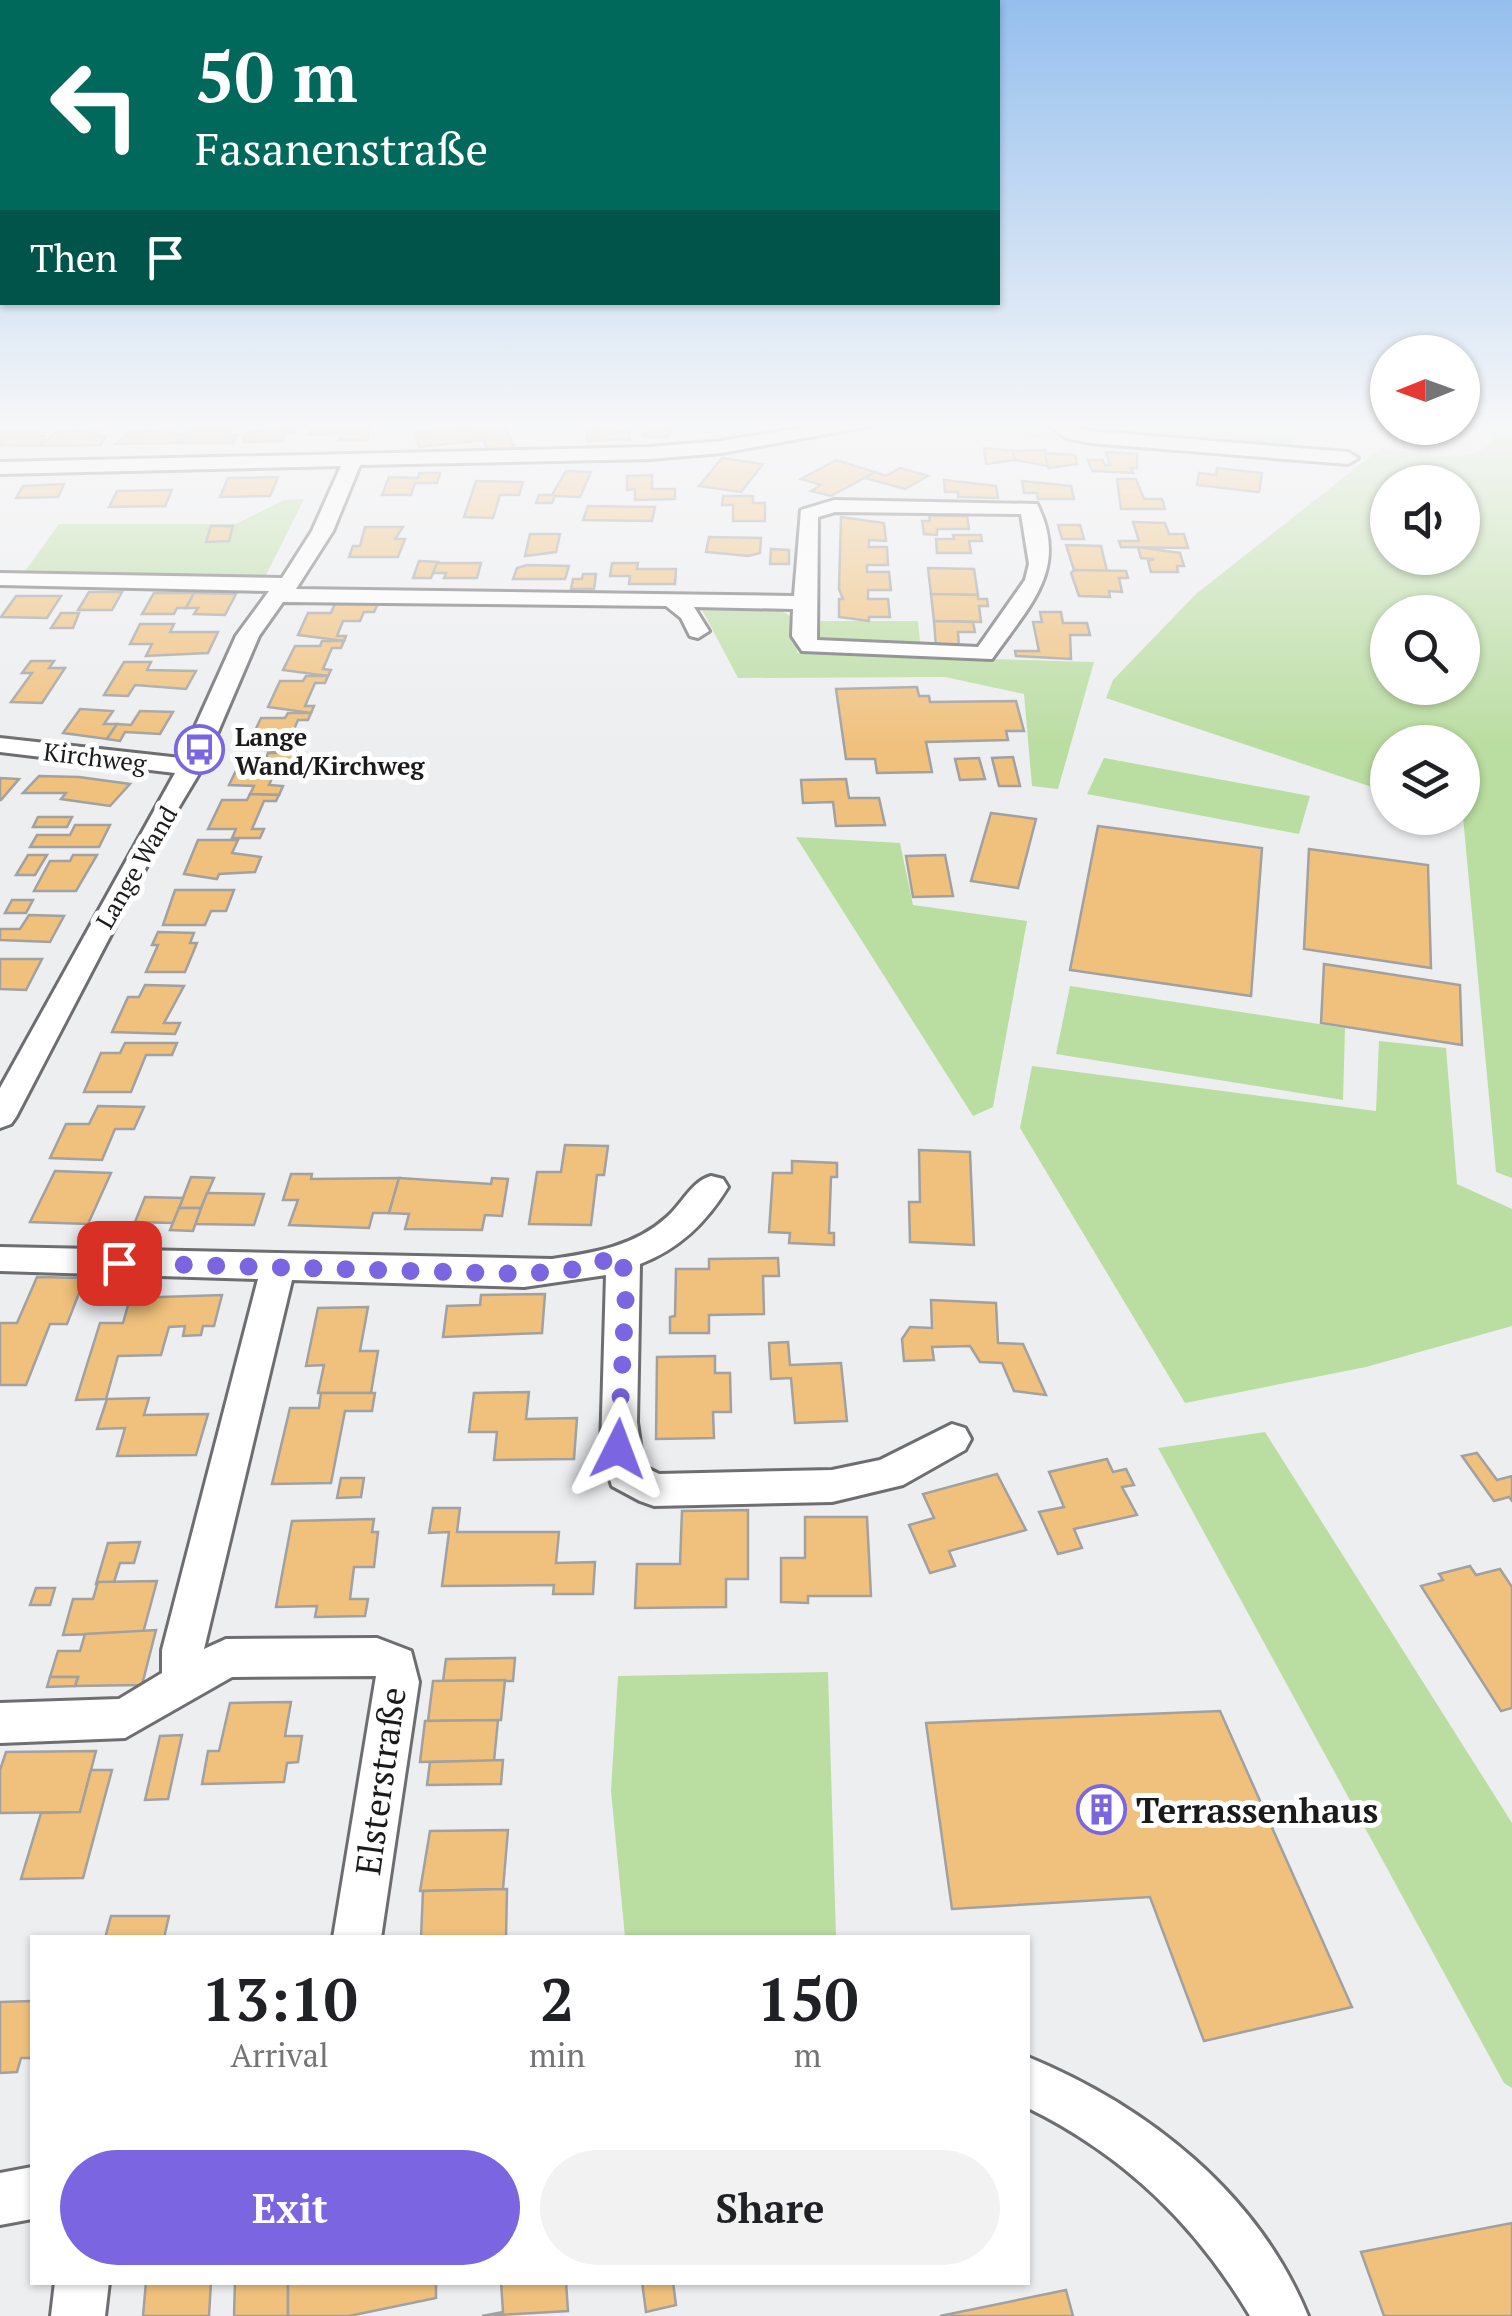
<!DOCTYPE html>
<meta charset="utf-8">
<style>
:root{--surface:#fff;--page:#f2f2f2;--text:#202124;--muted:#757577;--accent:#7b65e0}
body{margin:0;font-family:"PT Serif",serif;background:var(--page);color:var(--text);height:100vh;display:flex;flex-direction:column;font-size:38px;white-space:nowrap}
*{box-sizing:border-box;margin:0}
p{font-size:32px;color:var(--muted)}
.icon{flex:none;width:55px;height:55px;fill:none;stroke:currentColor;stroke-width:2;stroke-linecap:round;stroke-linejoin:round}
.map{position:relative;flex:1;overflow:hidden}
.side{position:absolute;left:30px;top:1935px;width:1000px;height:350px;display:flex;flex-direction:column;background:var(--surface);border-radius:0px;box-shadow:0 2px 8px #0004}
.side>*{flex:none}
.hud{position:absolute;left:0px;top:0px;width:1000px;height:305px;box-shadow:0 2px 8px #0004;background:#00695c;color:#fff;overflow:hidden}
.needle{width:65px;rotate:269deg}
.tools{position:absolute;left:1370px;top:335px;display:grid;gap:20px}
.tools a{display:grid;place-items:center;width:110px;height:110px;border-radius:50%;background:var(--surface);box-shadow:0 2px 8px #0004;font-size:50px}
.pin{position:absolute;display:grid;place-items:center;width:85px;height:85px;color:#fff;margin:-42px;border-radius:20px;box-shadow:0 5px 15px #0006}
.me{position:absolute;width:110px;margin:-55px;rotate:3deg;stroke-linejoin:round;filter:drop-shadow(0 0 8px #0008)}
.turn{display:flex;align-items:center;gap:35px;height:210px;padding:0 30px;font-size:45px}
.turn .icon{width:130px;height:130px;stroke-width:2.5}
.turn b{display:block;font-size:70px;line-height:85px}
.then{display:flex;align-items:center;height:95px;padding:0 30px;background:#0003;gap:20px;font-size:38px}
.eta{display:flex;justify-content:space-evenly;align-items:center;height:170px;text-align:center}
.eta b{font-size:60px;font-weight:800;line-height:70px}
.cta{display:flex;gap:20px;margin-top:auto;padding:20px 30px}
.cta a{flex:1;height:115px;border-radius:60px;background:var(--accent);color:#fff;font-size:40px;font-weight:800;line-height:115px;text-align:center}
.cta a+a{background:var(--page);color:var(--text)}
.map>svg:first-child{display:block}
</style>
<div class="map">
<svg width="1512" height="2316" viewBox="0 0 1512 2316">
<rect width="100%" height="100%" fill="#edeef0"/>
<g fill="#badda1" fill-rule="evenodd">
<path d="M960 422H1044L1067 441 932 427Z"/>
<path d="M1064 422H1314L1285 447 1081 430Z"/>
<path d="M1463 422H1512V1178L1496 1172 1463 817 1462 742H1388L1387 792 1106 698 1113 680 1196 594 1381 448C1415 452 1465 468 1492 442L1489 432 1463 426ZM1388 482H1462V558H1388ZM1388 612H1462V688H1388Z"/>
<path d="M304 499 265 577 23 574 59 524H236L284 500Z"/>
<path d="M701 608 779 609 795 619 797 653 1094 662 1058 789 1032 786 1024 694 945 677 738 678Z"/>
<path d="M803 621H918L921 652 810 646Z"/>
<path d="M1104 758 1310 796 1299 834 1087 794Z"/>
<path d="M796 837 900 843 913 905 1027 921 993 1107 973 1116Z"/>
<path d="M1070 986 1345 1028 1343 1100 1056 1054Z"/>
<path d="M1379 1041 1446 1048 1457 1184 1512 1209V1326L1366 1367 1185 1403 1020 1128 1032 1066 1376 1111Z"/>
<path d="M1265 1432 1512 1823V2088L1504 2083 1158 1448Z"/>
<path d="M828 1672 836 1937H625L611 1791 618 1676Z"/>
</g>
<g fill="#f0c17d" stroke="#a2a19f" stroke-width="2.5">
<path d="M277 422H296L294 432H285L283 441 243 442 246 431 274 430Z"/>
<path d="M314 422H339L338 425H371L367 440H339L342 433 309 435Z"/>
<path d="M600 422H617V432H629L630 439 587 441V430L600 429Z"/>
<path d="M651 422H665L662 427H673L667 438 643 436Z"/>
<path d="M504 423 515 449H487L483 440 419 447 414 432Z"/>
<path d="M192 428H231L228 435H237L233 443H176Z"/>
<path d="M100 430 97 436H106L101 445 39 446 58 431Z"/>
<path d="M175 430 173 434H181L176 443 115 444 132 431Z"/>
<path d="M40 431 37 436H45L39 446 0 445V432Z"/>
<path d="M984 448 1013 451 1015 460 986 464Z"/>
<path d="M1045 450 1048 466 1015 460 1013 451Z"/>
<path d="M1106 452 1137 454V468H1131L1133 473 1092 471 1088 460H1103L1105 465H1110Z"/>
<path d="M1045 453 1075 455 1077 464 1048 468Z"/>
<path d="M722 458 763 464 741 492 699 486Z"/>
<path d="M836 460 875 472 831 496 811 491 821 485 801 479Z"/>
<path d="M900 468 928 476 905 489 865 478 875 472 886 476Z"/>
<path d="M1217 468 1262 473 1259 492 1197 485 1199 473 1216 475Z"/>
<path d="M566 471 591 472 580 497 555 496 552 503H536L539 495H552Z"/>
<path d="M419 473H440L437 483H415L411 495H382L389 477 418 478Z"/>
<path d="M652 475V489H675V499L635 500V489L627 490V476Z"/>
<path d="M278 477 270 496 220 497 228 478Z"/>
<path d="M1117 479H1136L1144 499H1162L1165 509H1121Z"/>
<path d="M944 480 996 486 998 498 958 497V492H945Z"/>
<path d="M476 481 523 482 519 495H500L493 518 464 517Z"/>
<path d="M1022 481 1071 486 1074 499H1038L1037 493H1024Z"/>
<path d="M64 484 58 497 16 498 23 486Z"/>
<path d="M172 490 165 506 109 507 117 491Z"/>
<path d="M723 496H753V503H765V521H733V505H722Z"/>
<path d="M588 506 655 507 652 521 583 520Z"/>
<path d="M929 516H967L969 529H937V535L924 534 922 521H930Z"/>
<path d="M841 517 884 523 886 541 869 540V547H887L888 565H867V572H889L891 590H868V599H888L890 617H869V621L839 617V599H843L839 589Z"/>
<path d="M1133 522 1165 523 1169 534H1184L1188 548 1121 547 1119 541H1139Z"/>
<path d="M1058 525H1080L1084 539H1062Z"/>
<path d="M211 526H233L229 541 206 542Z"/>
<path d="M365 527H403L395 539H405L398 557H349L353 546H360Z"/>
<path d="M530 534H560L556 552 525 556Z"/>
<path d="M953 535H981L982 541H969L971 553H937L936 539H954Z"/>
<path d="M709 537 761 538 760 553 748 556 706 552Z"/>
<path d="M1066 545 1101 546 1107 571 1074 570Z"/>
<path d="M1138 547 1180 553 1184 566H1177L1178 572H1151L1148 561 1154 559 1141 558Z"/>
<path d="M771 549 789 550V564H770Z"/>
<path d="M419 561 438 562 431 578H413Z"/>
<path d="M437 563H481L477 578H444L446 573H433Z"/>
<path d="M612 563H638L637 569H676L675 584H629L630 576H610Z"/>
<path d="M527 565 569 566 565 579H513L517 568Z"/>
<path d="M928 568 974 569 978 595 931 594Z"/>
<path d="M1074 570 1126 571 1128 578H1119L1122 592 1109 591 1110 597 1079 596 1071 573Z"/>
<path d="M583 574H596L594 589H571L573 579H582Z"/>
<path d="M89 592H122L112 610H78Z"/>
<path d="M154 593H194L186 608H177L174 614H142Z"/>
<path d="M194 593 236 594 225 615 194 614 198 608H186Z"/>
<path d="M931 594 978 595V599H987L988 606H979L981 622 934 621Z"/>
<path d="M16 596H61L47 618 1 617Z"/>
<path d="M335 603 378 604 374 612H364L360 621H343L337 636H346L344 641 298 635 308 613H331Z"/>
<path d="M1040 612H1061L1063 623H1087L1090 635H1070L1071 659 1016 656 1015 651H1039L1033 622H1042Z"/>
<path d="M61 613H79L73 628H51Z"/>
<path d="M934 621 973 622 975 632H958L959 648 936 647Z"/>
<path d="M140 624H174L170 632H218L208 653 146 656 152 644H130Z"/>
<path d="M322 641H344L341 648H332L323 669 331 670 328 676 283 670 295 646H320Z"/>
<path d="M31 661H54L49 668H65L42 703 11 702 32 673H22Z"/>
<path d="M124 662H151L147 670 196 671 186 689 135 685 128 696 104 695Z"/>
<path d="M306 676H328L325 683H315L305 706H314L311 713 268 707 280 681H303Z"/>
<path d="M917 687 919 696H929L930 702 1016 701 1024 731H1006L1008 740 926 742 932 772 877 773 875 759H846L836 689Z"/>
<path d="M80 709 113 711 104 724H117L107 739 63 733Z"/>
<path d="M140 711 173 712 160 734 125 732 120 741 107 739 117 724 131 725Z"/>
<path d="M288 713H311L308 720H298L287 746H297L295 753 247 748 261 718H285Z"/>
<path d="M268 753H295L291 760H280L269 785 283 786 279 795 250 794 254 786 229 785 242 758H266Z"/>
<path d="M1013 757 1020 786H999L992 758Z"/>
<path d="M979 758 985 779 960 780 955 759Z"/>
<path d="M39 776 79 777 130 784 110 806 61 799 66 793H23Z"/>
<path d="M0 778 19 779 1 800H0Z"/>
<path d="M846 779 849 798H879L885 825 836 826 833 802 803 803 801 780Z"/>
<path d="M250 794 279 795 276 801H264L252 829H264L260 838H232L236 829H208L222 800H247Z"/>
<path d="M991 813 1036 819 1018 888 971 881Z"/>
<path d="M38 817H72L67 827H33Z"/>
<path d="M75 825H110L99 847H30L37 835H70Z"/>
<path d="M1098 826 1262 848 1251 996 1070 970Z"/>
<path d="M198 840H238L232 853 261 857 255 872 219 874 217 879 184 874Z"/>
<path d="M1309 849 1428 865 1431 968 1304 949Z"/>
<path d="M28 855H47L35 875H16Z"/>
<path d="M73 855H97L76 891H34L50 861H70Z"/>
<path d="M945 855 953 896 913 897 906 856Z"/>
<path d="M175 890H234L226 911H211L205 925H163Z"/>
<path d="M12 900H33L26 913H5Z"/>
<path d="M29 915 64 916 50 942 0 940V929H20Z"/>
<path d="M158 932 194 933 190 943H197L185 972H146L158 945H152Z"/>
<path d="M0 959H42L26 990 0 989Z"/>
<path d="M1324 964 1460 985 1462 1045 1321 1023Z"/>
<path d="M145 985 184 986 164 1023H180L175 1034 112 1032 128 997H139Z"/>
<path d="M125 1043H177L172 1055H146L131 1092H84L101 1053H120Z"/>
<path d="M98 1106 144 1107 134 1129H115L102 1160 50 1158 66 1124H89Z"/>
<path d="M565 1145 608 1146 604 1175H597L591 1225 529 1224 537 1172H561Z"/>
<path d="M919 1150 970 1152 974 1245 910 1242 909 1202H920Z"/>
<path d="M792 1161 837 1163V1177H831L829 1233H834V1245L789 1243 790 1233 769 1232 773 1173H792Z"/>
<path d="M55 1171 111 1173 88 1224 30 1222Z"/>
<path d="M291 1174H312L311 1179 399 1178 389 1213H373L369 1228 289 1225 298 1200H283Z"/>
<path d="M191 1177 214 1178 201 1208H179Z"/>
<path d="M399 1178 491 1184 492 1178 508 1179 502 1216 485 1215 482 1230 405 1229 409 1214 389 1213Z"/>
<path d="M207 1193H208L264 1194 254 1225 195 1224Z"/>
<path d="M145 1197 183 1198 173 1223 135 1222Z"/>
<path d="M179 1208H201L193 1231 170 1230Z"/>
<path d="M778 1258 779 1276H763L764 1314 709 1315V1333H670V1317L675 1316 676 1269H709V1259Z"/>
<path d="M37 1277 85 1278 67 1324H50L26 1385H0V1323H17Z"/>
<path d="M545 1294 542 1333 443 1337 447 1306 480 1305 481 1295Z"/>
<path d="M222 1295 214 1326H203L201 1335 183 1336 185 1326 169 1327 161 1355 118 1356 106 1399 76 1400 100 1323H123L130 1298Z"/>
<path d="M931 1300 996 1303 998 1343 1023 1344 1046 1395 1014 1391 1002 1363 980 1362 970 1346 932 1347 934 1360 904 1361 902 1339 910 1327 932 1328Z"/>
<path d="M368 1307 360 1351H378L371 1393H318L324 1365 306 1366 318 1308Z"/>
<path d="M788 1342 790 1365 841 1363 847 1421 795 1423 791 1378 771 1379 769 1343Z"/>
<path d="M715 1356V1373H730L731 1412H713L714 1438 656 1439 657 1357Z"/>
<path d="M529 1392 526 1419 577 1418 574 1459 494 1460 497 1432H469L474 1393Z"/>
<path d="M321 1393H375L372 1411H345L331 1483 272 1484 290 1408H319Z"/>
<path d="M149 1398 144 1415 208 1414 196 1455 117 1456 125 1428 97 1429 107 1399Z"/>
<path d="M1477 1453 1497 1480 1512 1476V1501L1509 1497 1494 1501 1462 1456Z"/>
<path d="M1107 1459 1113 1472 1126 1469 1134 1485 1122 1487 1137 1515 1074 1529 1082 1548 1058 1554 1039 1512 1064 1507 1049 1472Z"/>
<path d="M997 1474 1026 1530 949 1551 955 1566 930 1573 909 1525 934 1518 923 1494Z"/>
<path d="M341 1478H364L361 1497 337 1498Z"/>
<path d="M433 1508H460L457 1532H559L556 1563 595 1562 593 1594H553L554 1585 442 1586 449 1532 429 1533Z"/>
<path d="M748 1510V1579H726V1607L635 1608 637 1564H680L682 1511Z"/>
<path d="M805 1517H867L871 1596H808V1603L781 1602V1558H805Z"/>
<path d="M374 1519 372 1532H378L374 1567H354L350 1599H368L365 1616 315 1617 317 1606 276 1607 292 1521Z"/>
<path d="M140 1542 134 1563H120L114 1582 96 1584 108 1543Z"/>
<path d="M1470 1566 1476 1575 1500 1569 1512 1587V1708L1501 1711 1421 1586 1443 1580 1439 1574Z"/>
<path d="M157 1581 143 1633 63 1635 73 1599H93L98 1582Z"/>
<path d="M36 1588H55L50 1605H30Z"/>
<path d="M156 1630 142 1685 75 1686 78 1677H50L58 1651H80L85 1634Z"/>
<path d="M515 1658 513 1681H443L446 1659Z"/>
<path d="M50 1677H78L75 1686 47 1687Z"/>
<path d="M505 1680 501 1720 428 1721 433 1681Z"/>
<path d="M291 1702 285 1736H302L298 1762 287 1763 284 1782 202 1784 208 1751H219L230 1703Z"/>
<path d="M1220 1711 1352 2007 1204 2041 1150 1897 952 1909 926 1723Z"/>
<path d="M498 1720 494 1761 420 1762 425 1721Z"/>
<path d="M182 1735 168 1799 145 1800 160 1736Z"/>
<path d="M96 1751 80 1812 0 1813V1770L6 1752Z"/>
<path d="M503 1760 501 1784 427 1785 430 1762Z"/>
<path d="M91 1770H112L83 1878 21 1879 41 1813 80 1812Z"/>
<path d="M508 1830 503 1889 420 1891 430 1831Z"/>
<path d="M507 1889 506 1938H421L423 1891Z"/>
<path d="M111 1916H169L164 1938H105Z"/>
<path d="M32 2001V2058H21L17 2072 0 2073V2002Z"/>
<path d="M1512 2223V2316H1384L1361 2252Z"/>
<path d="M146 2282H211L209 2316H143Z"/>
<path d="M235 2282H288V2316H234Z"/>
<path d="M288 2282H436V2298L349 2316H288Z"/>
<path d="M501 2282H566L568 2311 482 2316 503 2312Z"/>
<path d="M642 2282H673L676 2305 646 2312Z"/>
<path d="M1066 2290 1073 2316H940Z"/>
</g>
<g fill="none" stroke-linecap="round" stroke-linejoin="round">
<defs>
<g id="minor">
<path d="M836 422H874L865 427 721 453 650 459 360 465 333 531 296 589 794 596 801 510 834 500 1037 504C1070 570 1028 607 992 659L802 651 792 636 793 609 694 607 709 631 698 638 690 636 681 618 666 606 283 602 259 636 203 767 167 827 16 1117 11 1124 0 1128V1088L175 773 0 752V738L181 758 236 636 269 591 0 585V573L282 578 312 531 341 466 0 474V462L650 447 721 441ZM835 512 1021 514 1029 564 1025 580 978 647 817 640 818 517Z"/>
<path d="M1045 422H1066L1090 431 1348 452 1358 458 1348 464 1090 443 1066 438Z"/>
<path d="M711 1176 723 1179 728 1187C706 1223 679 1249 640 1264L637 1422 643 1466 659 1474 832 1470 880 1460 952 1424 965 1428 971 1439 965 1450 903 1485 832 1502 654 1506 640 1501 612 1486 601 1449 606 1275 524 1287 292 1280 204 1649 226 1639 377 1638 411 1651 419 1682 381 1938H333L376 1676 232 1677 125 1738 0 1743V1703L119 1699 162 1673V1650L258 1279 0 1271V1247L552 1259C594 1253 635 1246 667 1217 682 1204 692 1181 711 1176Z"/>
<path d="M1028 2057C1147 2106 1258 2193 1308 2316H1250C1195 2224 1124 2155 1028 2108Z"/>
<path d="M32 2167V2219L0 2225V2173Z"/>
<path d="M55 2282H109L105 2316H51Z"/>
</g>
</defs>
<use href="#minor" stroke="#6e6e70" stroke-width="6"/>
<use href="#minor" fill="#fff" fill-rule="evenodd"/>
</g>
<linearGradient id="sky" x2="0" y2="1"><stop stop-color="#95bfee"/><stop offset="0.57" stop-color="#f7f7f8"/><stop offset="1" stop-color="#f7f7f8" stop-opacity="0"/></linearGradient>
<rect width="1512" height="746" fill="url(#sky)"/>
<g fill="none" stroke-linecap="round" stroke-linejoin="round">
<path stroke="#7b65e0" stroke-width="18" stroke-dasharray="0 32.4" d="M119 1263 524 1274 578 1269 622 1255 626 1291 618 1449"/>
</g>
<defs>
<symbol id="bus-ring" viewBox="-11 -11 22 22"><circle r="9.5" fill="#fff" stroke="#7b65e0" stroke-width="1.5"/><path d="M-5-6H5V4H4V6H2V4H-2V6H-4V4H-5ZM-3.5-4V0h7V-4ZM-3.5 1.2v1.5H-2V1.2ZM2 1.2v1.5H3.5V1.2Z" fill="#7b65e0"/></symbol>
<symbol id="building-ring" viewBox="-11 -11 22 22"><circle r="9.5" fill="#fff" stroke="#7b65e0" stroke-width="1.5"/><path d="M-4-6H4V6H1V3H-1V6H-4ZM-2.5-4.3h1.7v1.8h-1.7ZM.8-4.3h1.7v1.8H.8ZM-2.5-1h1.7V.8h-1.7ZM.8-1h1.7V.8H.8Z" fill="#7b65e0"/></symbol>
</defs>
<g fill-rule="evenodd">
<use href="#bus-ring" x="172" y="722" width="55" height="55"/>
<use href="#building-ring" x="1074" y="1782" width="55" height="55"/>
</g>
<g text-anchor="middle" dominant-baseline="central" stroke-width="10" stroke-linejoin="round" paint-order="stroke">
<g font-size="25" font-weight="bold" fill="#1b1b1c" stroke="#fff" text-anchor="start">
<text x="235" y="736">Lange<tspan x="235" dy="29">Wand/Kirchweg</tspan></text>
</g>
<g font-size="25" fill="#1b1b1c" stroke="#fff">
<text transform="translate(95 757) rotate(7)">Kirchweg</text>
<text transform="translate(136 867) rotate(-60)">Lange Wand</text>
</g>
<g font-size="35" fill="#1b1b1c" stroke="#fff">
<text transform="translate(380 1781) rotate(-82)">Elsterstraße</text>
</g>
<g font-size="35" font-weight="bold" fill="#1b1b1c" stroke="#fff" text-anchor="start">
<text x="1136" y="1810">Terrassenhaus</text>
</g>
</g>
</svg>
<div class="tools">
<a><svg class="needle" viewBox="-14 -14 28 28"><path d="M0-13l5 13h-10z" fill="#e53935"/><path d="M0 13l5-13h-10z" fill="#757577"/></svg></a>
<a><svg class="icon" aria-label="sound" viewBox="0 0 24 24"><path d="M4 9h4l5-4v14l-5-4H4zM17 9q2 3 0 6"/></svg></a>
<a><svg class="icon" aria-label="search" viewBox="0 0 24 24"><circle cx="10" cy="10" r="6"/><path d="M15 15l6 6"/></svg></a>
<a><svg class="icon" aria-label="layers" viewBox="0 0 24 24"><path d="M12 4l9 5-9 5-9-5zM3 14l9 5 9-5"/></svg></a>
</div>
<div class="pin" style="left:119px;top:1263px;background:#d93025"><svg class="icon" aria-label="arrive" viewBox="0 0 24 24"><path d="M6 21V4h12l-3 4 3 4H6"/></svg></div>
<svg class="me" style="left:618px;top:1449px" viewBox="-20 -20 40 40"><path d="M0-17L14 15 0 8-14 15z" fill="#7b65e0" stroke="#fff" stroke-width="4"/></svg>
<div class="hud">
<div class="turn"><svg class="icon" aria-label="left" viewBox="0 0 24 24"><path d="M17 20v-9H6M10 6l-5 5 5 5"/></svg><div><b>50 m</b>Fasanenstraße</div></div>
<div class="then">Then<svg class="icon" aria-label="arrive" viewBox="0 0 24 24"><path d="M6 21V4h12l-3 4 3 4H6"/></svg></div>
</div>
<section class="side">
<div class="eta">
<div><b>13:10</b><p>Arrival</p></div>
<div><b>2</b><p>min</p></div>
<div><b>150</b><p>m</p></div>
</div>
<div class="cta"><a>Exit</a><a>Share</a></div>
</section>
</div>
